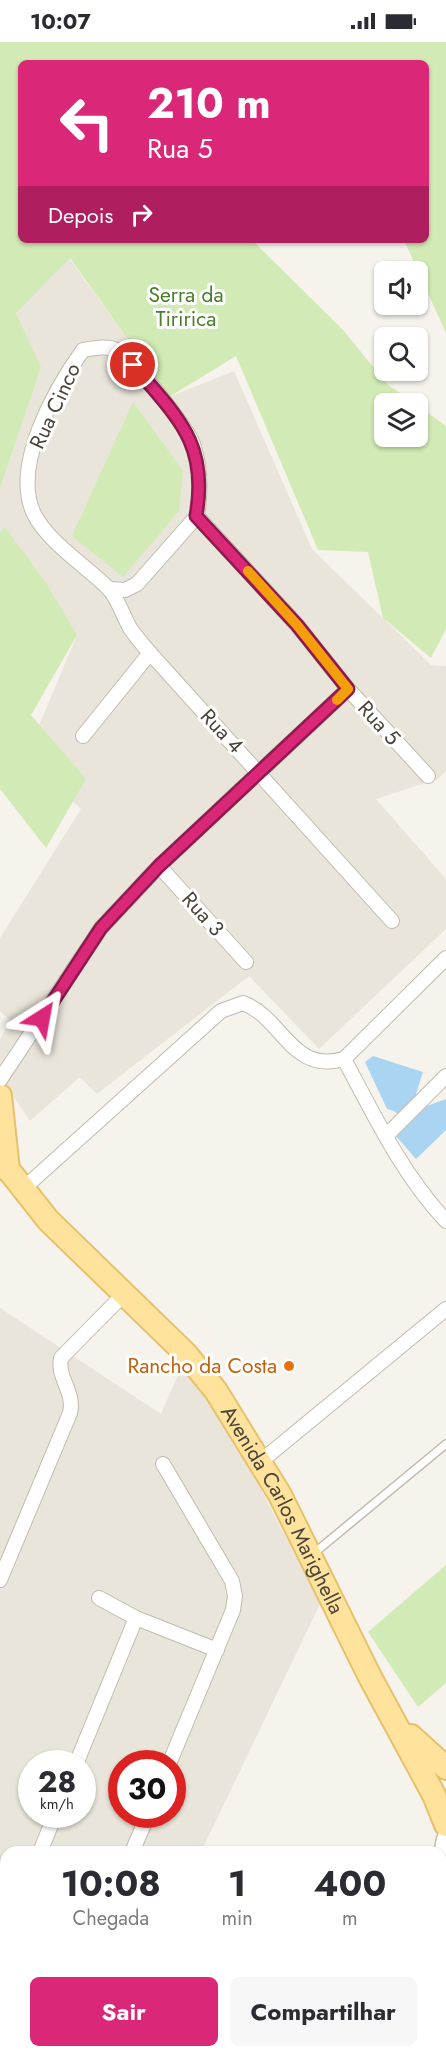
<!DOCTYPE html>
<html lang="pt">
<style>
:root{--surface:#fff;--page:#f7f7f7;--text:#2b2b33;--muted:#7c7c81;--accent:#db2777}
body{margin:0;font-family:Jost,sans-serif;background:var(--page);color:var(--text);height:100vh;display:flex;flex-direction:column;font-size:22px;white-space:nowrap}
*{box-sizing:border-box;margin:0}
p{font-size:20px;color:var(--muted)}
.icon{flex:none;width:33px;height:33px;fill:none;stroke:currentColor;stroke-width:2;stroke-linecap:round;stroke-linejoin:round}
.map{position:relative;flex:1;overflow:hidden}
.sheet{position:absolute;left:0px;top:1804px;width:447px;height:212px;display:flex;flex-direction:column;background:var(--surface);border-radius:18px 18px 0 0;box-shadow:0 2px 4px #0004}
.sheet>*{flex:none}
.banner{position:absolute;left:18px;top:18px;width:411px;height:183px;border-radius:9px;box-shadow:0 2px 4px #0004;background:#db2777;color:#fff;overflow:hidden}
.controls{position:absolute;left:374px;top:219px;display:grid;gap:12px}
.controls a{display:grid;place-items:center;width:54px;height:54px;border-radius:9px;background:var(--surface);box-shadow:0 2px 4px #0004;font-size:30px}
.speed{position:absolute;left:18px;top:1708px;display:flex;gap:12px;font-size:30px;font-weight:700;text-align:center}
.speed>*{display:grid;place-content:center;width:78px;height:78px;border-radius:50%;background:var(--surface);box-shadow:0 2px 4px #0004;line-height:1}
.speed small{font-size:15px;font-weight:400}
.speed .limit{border:9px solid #d22;background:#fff;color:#111}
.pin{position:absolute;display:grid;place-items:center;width:51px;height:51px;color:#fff;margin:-26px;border:3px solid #fff;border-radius:50%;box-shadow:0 2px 6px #0007}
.me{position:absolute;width:66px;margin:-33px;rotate:34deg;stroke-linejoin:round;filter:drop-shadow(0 0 4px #0008)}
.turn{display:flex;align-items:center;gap:21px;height:126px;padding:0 30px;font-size:27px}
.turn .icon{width:78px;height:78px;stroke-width:2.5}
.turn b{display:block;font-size:42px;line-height:51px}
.then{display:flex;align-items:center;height:57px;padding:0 30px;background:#0003;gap:12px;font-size:22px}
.eta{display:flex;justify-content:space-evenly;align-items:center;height:102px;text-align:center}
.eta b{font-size:36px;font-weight:700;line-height:42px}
.cta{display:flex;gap:12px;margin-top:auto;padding:12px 30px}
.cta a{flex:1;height:69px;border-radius:9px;background:var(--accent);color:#fff;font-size:24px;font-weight:700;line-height:69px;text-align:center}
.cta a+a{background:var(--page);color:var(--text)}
.status{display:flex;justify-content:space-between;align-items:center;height:42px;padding:0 30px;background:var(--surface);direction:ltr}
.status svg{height:16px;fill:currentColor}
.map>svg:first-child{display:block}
</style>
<div class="status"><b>10:07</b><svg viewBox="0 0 49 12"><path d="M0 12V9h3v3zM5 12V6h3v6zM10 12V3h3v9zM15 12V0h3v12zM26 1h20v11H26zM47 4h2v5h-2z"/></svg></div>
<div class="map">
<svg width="446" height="2015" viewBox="0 0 446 2015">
<rect width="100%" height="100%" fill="#f6f3ec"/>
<g fill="#eae5da" fill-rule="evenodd">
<path d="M69 216 169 355 234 329 312 507 431 623 446 624V729L438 737 376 757 446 837V887L319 1007 249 934 97 1052 80 1035 30 1079 0 1034V998L10 978 0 969V896L81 767 25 717 77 593 0 495V429L41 326 16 271Z"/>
<path d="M0 1266 161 1372 184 1319 233 1393 320 1562 201 1810H6V1964L0 1963ZM32 1722H82V1773H32ZM122 1722H172V1773H122Z"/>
</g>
<g fill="#d2eab5">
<path d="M0 0H446V291L404 198H426V21H21V198H252L343 288 388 343 415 361 384 362V394H417V363L446 384V587L431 616 383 576 368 510 318 508 236 314 169 355 70 216 16 271 41 325 0 446Z"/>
<path d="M133 360 183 429 179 469 123 535 72 494Z"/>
<path d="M5 485 46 541 77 593 31 673 86 737 46 806 0 747V490Z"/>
<path d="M446 1523V1641L418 1665 368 1590Z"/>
<path d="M446 1979V2015H367L384 2010H441V1983Z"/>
</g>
<path fill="#a9d4f2" d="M373 1014 423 1030 416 1052 424 1065 446 1057V1088L416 1117 396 1094 408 1080 394 1069 387 1067 365 1020Z"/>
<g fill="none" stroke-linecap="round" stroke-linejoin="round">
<path stroke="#a9d4f2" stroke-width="4.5" d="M442 2015 446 2007"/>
<defs>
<path id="service" d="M313 1512 446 1402"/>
<g id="minor">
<path d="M197 474C201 449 201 426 193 402 188 387 132 315 119 309 108 303 94 306 83 308 55 347 11 424 34 472 48 500 86 524 108 546 118 556 123 574 130 586 136 595 143 603 150 611L392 879"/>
<path d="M197 474 297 583 348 647 428 734"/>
<path d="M109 547 125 548 137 542 197 474"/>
<path d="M83 694 150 611"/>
<path d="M159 824 246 920"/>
<path d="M344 1017C374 1073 402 1132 446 1179"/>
<path d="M0 1038 101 886 159 824 348 647"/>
<path d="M386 1094 446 1034"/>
<path d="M24 1146 221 969 243 961C283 976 291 1032 344 1017L446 916"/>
<path d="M260 1420 446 1267"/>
<path d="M163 1422 232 1539 235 1554 233 1568 169 1722"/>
<path d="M0 1538 70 1371C75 1349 57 1337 61 1316L123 1253"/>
<path d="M99 1556 136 1576 217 1608"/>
<path d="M76 1722 136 1576"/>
<path d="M40 1810 55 1773"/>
<path d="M132 1810 148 1773"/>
<path d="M6 1889C1 1902 0 1911 6 1923"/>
</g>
<g id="tertiary">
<path d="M441 1823 446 1797"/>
<path d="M441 1885 446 1882"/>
<path d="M52 2015 63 2010"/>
</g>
<g id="primary">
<path d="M0 1054 8 1128"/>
<path id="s1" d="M0 1117 48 1178 186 1312 216 1349 280 1453 370 1635 434 1753 446 1783"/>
<path d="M411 1694 446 1726"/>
</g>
</defs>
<use href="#service" stroke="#c2bbae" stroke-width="10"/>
<use href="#minor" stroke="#c2bbae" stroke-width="16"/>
<use href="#tertiary" stroke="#c2bbae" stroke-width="21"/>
<use href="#primary" stroke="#e6c16a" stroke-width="26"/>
<use href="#service" stroke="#fff" stroke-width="7"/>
<use href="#minor" stroke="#fff" stroke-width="14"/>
<use href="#tertiary" stroke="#fff" stroke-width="18"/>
<use href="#primary" stroke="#ffe39c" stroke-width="22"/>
</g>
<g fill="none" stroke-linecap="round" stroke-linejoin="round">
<defs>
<path id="route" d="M42 976 101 886 159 824 348 647 297 583 196 474C209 401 177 375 133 323"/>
</defs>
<use href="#route" stroke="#8e194d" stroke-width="15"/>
<use href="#route" stroke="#db2777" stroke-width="10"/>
<path stroke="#f59e0b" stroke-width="10" d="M248 529 297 583 348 647 337 658"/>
</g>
<circle fill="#e8710a" stroke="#fff" stroke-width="2" cx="289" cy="1324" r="6"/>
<g text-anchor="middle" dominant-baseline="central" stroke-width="6" stroke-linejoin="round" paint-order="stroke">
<g font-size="21" fill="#4a7f2a" stroke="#fff">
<text x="186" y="253">Serra da<tspan x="186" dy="24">Tiririca</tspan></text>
</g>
<g font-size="21" fill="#4b4439" stroke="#fff">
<text transform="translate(55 364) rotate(-65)">Rua Cinco</text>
<text transform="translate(379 681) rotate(48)">Rua 5</text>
<text transform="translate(222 689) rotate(47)">Rua 4</text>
<text transform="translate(203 872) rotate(48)">Rua 3</text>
<text stroke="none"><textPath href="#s1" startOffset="454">Avenida Carlos Marighella</textPath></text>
</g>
<g font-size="21" fill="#c56008" stroke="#fff" text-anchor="end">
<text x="277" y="1324">Rancho da Costa</text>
</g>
</g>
</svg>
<div class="controls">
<a><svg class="icon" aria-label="sound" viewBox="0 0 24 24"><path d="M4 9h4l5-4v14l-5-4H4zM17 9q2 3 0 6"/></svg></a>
<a><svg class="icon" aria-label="search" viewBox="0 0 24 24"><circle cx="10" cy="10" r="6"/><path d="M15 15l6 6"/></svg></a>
<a><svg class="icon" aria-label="layers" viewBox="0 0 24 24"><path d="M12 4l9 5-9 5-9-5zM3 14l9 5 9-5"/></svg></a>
</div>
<div class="speed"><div>28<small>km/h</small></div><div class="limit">30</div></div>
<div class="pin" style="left:133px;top:323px;background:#d93025"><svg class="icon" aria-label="arrive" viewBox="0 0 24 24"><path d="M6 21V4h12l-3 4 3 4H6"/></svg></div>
<svg class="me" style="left:42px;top:976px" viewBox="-20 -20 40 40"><path d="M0-17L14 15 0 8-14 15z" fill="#db2777" stroke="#fff" stroke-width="4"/></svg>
<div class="banner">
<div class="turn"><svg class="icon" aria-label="left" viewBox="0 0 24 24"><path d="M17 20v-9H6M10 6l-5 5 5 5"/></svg><div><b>210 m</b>Rua 5</div></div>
<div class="then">Depois<svg class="icon" aria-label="right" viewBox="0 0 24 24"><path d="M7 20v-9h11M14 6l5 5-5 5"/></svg></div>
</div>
<section class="sheet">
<div class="eta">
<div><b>10:08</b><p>Chegada</p></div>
<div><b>1</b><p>min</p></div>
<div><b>400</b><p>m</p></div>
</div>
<div class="cta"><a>Sair</a><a>Compartilhar</a></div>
</section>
</div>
